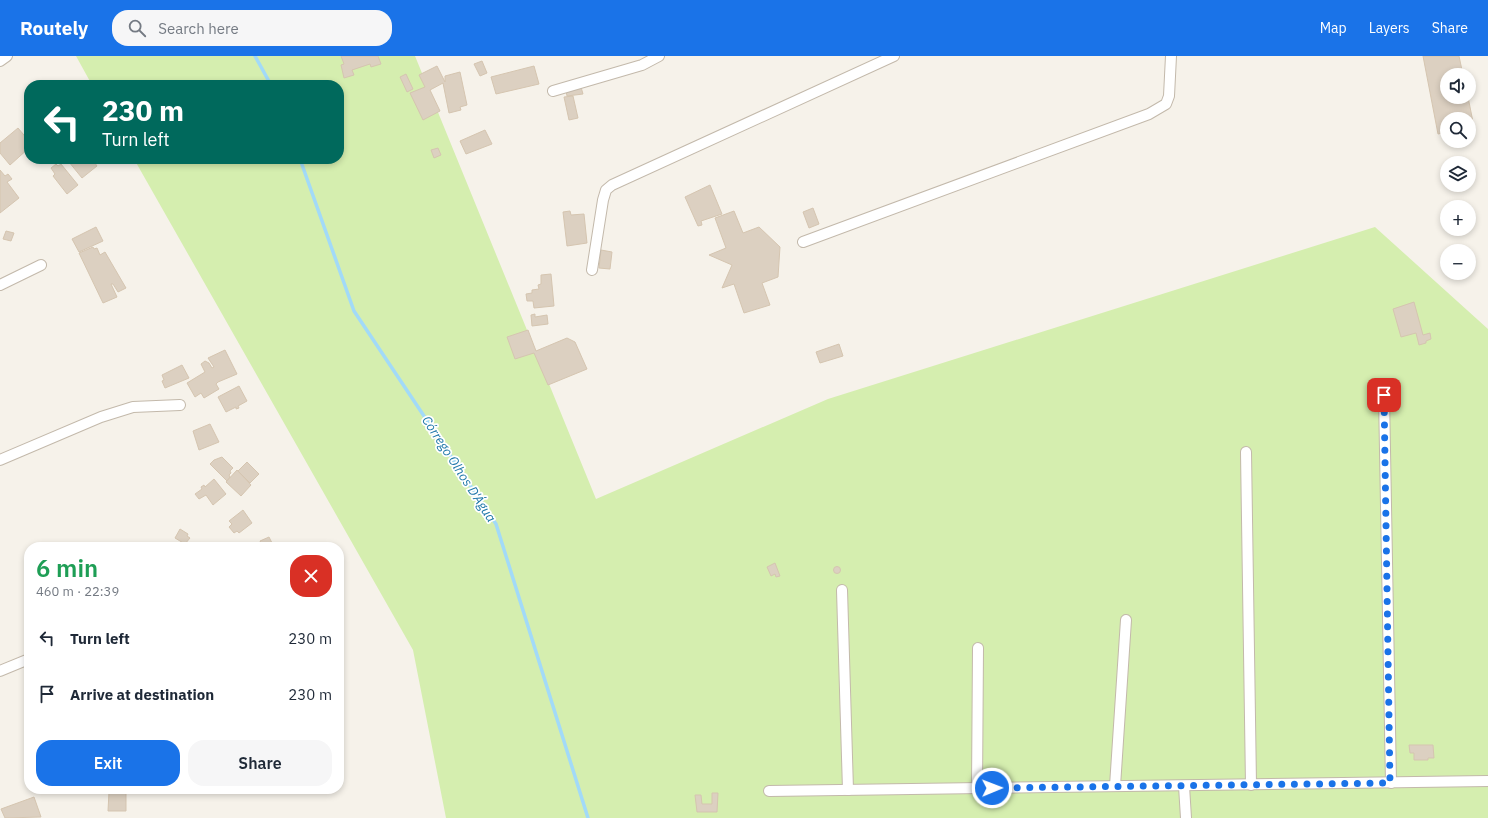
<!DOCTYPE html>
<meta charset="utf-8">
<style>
:root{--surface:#fff;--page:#f6f6f7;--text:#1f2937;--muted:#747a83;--accent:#1a73e8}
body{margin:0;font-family:"IBM Plex Sans",sans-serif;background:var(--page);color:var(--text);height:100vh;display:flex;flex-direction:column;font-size:15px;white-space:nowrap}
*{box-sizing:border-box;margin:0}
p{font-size:13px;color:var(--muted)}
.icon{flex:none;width:22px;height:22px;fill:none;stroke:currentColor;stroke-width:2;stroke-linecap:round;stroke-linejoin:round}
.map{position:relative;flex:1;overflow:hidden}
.details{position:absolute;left:24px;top:486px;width:320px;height:252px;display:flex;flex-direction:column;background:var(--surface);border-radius:16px;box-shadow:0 2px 6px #0003}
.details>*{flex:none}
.top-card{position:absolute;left:24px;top:24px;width:320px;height:84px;border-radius:16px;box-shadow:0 2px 6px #0003;background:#00695c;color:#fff;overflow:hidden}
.fabs{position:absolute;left:1440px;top:12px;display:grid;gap:8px}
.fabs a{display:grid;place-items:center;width:36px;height:36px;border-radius:50%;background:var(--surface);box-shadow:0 2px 6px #0003;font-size:20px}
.pin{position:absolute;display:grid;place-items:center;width:34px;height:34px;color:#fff;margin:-17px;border-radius:8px;box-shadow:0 2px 6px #0006}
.me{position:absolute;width:44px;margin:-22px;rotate:89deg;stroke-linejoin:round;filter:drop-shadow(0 0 3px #0008)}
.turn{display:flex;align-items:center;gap:14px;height:84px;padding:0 12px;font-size:18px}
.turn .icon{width:52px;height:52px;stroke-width:2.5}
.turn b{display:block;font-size:28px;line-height:34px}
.round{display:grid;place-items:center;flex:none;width:42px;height:42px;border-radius:16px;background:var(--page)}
.summary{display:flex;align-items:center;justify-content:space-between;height:68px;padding:0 12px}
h1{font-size:24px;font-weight:600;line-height:30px;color:#1e9e55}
.cta{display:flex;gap:8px;margin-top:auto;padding:8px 12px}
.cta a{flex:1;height:46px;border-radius:16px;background:var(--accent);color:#fff;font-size:16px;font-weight:600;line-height:46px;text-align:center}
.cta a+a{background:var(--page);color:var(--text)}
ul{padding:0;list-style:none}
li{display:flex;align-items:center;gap:12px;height:56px;padding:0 12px}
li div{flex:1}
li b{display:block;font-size:15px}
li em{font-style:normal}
header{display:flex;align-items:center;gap:24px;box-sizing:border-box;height:56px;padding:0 20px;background:var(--accent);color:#fff}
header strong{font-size:19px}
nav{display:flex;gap:22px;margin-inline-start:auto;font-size:14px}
.search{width:280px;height:36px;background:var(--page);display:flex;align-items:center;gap:10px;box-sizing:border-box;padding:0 14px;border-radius:16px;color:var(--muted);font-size:15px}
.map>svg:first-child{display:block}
</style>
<header>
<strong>Routely</strong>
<div class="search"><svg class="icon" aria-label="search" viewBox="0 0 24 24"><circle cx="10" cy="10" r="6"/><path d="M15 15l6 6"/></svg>Search here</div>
<nav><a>Map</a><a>Layers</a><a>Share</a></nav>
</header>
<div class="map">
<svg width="1488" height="762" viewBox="0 0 1488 762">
<rect width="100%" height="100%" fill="#f6f2ea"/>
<path fill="#d5eeaf" d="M76 0H415L596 443 828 343 1375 171 1488 273V762H446L413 594 134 103H339V29H92Z"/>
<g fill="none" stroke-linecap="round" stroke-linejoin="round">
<g stroke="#a2daf8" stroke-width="3.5">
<path d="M255 0 271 29"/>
<path d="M300 103 354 255 496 468 588 762"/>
</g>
</g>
<g fill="#dcd0c1" stroke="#d5c5b0">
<path d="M341 0H378L381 8 371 11 370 8 352 14 354 19 344 22 341 9 344 8Z"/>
<path d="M1423 0H1459L1463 19H1447V41H1468L1474 71 1469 72V63H1447V76L1438 78Z"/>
<path d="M482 5 487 17 480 20 474 8Z"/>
<path d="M437 10 445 26V20L460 16 467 49 460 51 461 54 449 57 443 27 430 34 440 55 423 64 410 37 425 31 419 19Z"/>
<path d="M534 10 539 28 496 38 491 21Z"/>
<path d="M406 18 413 33 407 36 400 21Z"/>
<path d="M581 31 583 38 567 40 566 35Z"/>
<path d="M573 40 578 62 569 64 564 41Z"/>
<path d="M18 72 29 85V92L10 109 0 97V87Z"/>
<path d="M485 74 492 88 466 98 460 85Z"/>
<path d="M438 92 441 99 434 102 431 94Z"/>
<path d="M72 103H92L97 110 82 122 69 106Z"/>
<path d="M56 108 58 110 61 108 78 129 67 138 53 120 55 118 51 112Z"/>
<path d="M0 114 5 120 8 118 12 123 7 126 19 142 0 157Z"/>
<path d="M710 129 722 158 701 165 702 169 698 170 685 141Z"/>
<path d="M813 152 819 168 809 172 803 156Z"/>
<path d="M570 155 571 159 584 158 587 187 567 190 563 156Z"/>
<path d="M734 155 743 177 759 171 780 191 778 221 762 227 770 249 744 257 734 228 722 232 732 209 709 199 726 192 715 162Z"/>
<path d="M96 171 103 185 79 196 72 183Z"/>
<path d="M6 175 14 177 11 185 3 183Z"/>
<path d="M93 191 94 193 97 192 100 199 105 196 126 232 118 236 113 228H111L117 241 103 247 79 197Z"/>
<path d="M601 194 612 196 610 213 599 212Z"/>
<path d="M551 218 554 250 534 252 533 245H527L526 238 532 237V234L539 233 538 229 541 228V219Z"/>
<path d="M1414 246 1423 279 1430 277 1431 283 1426 285V287L1419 289 1416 277 1401 281 1393 253Z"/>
<path d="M535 258V261L547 259 548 268 532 270 531 259Z"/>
<path d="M528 274 536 295 567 282 575 286 587 313 548 329 534 297 515 303 507 281Z"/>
<path d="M839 288 843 300 820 307 816 296Z"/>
<path d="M225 294 237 318 218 326 216 328 219 333 204 342 201 337 195 341 187 327 205 316 201 308 205 305 209 307 212 312 214 311 208 302Z"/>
<path d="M182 309 189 322 165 332 162 325 164 324 162 319Z"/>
<path d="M239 330 247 345 238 350 239 352 236 353V351L226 356 218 341Z"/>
<path d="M210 368 219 386 199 394 193 375Z"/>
<path d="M222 401 233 412 230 415 231 417 229 419 230 421 227 425 210 408 214 404Z"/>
<path d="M247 406 259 418 250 427 238 415Z"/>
<path d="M237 414 251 429 241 440 226 426Z"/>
<path d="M214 423 226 438 213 449 206 439 199 443 195 438 202 433 201 431 204 429 205 431Z"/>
<path d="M243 454 252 467 239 477 237 475 234 477 229 471 232 468 229 465Z"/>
<path d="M180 473 188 478 187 480 190 482 185 488 175 482Z"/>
<path d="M269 481 274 491H252L261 487 260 485Z"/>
<path d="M775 507 780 520 776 521 775 518 771 520 767 511Z"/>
<circle cx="837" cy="514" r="3.5"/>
<path d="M1409 689H1433L1434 702H1428V704H1414V697H1410Z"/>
<path d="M109 736 126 737V755H108Z"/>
<path d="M712 737H718L717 756H697L695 739H701L702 748H712Z"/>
<path d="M34 741 41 761 5 762 1 753Z"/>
</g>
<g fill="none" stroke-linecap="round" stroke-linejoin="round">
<defs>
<g id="minor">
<path d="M0 5 7 0"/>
<path d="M553 35 642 9 659 0"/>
<path d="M803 186 1149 58 1166 48 1169 40 1171 0"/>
<path d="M592 214 603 144 606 134 612 129 894 0"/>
<path d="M0 229 41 209"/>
<path d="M1384 339 1391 727"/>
<path d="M1246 396 1251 729"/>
<path d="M0 404 101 361 133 351 180 349"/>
<path d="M842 534 848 734"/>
<path d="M0 615 29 603"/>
<path d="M1115 730 1126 564"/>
<path d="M1184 730 1186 762"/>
<path d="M977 733 978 592"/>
<path d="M769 735 1488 725"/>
</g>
</defs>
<use href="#minor" stroke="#c3b9ab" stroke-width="12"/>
<use href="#minor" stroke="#fff" stroke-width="10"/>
</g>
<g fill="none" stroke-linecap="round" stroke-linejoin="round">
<path stroke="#1a73e8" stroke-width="7" stroke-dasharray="0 12.6" d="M992 732 1390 727 1384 339"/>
</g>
<g text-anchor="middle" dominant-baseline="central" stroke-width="3.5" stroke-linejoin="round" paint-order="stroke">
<g font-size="13" font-style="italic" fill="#2078a9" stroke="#fff">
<text transform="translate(459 413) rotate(57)">Córrego Olhos D'Água</text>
</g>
</g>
</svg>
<div class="fabs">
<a><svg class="icon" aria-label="sound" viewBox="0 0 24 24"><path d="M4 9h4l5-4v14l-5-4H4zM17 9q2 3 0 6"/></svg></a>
<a><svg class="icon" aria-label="search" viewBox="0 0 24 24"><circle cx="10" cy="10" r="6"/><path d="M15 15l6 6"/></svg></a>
<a><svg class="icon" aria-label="layers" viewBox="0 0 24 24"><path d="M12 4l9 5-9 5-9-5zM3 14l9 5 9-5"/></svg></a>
<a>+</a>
<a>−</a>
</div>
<div class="pin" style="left:1384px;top:339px;background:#d93025"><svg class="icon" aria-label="arrive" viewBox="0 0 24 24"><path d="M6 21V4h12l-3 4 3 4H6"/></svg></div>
<svg class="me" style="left:992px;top:732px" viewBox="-20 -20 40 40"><circle r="17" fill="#1a73e8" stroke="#fff" stroke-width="3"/><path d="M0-11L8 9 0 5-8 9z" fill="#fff"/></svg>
<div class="top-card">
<div class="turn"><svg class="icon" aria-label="left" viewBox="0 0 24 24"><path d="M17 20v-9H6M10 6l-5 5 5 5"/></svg><div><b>230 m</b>Turn left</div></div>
</div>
<section class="details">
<div class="summary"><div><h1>6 min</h1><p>460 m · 22:39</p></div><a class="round" style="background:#d93025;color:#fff"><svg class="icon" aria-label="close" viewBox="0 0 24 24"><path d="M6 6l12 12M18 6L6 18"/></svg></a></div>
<ul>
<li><svg class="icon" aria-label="left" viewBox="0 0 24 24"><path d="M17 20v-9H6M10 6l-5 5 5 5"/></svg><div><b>Turn left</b></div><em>230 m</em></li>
<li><svg class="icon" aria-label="arrive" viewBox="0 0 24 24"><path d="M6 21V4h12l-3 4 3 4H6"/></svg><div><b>Arrive at destination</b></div><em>230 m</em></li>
</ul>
<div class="cta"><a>Exit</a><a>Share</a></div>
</section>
</div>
